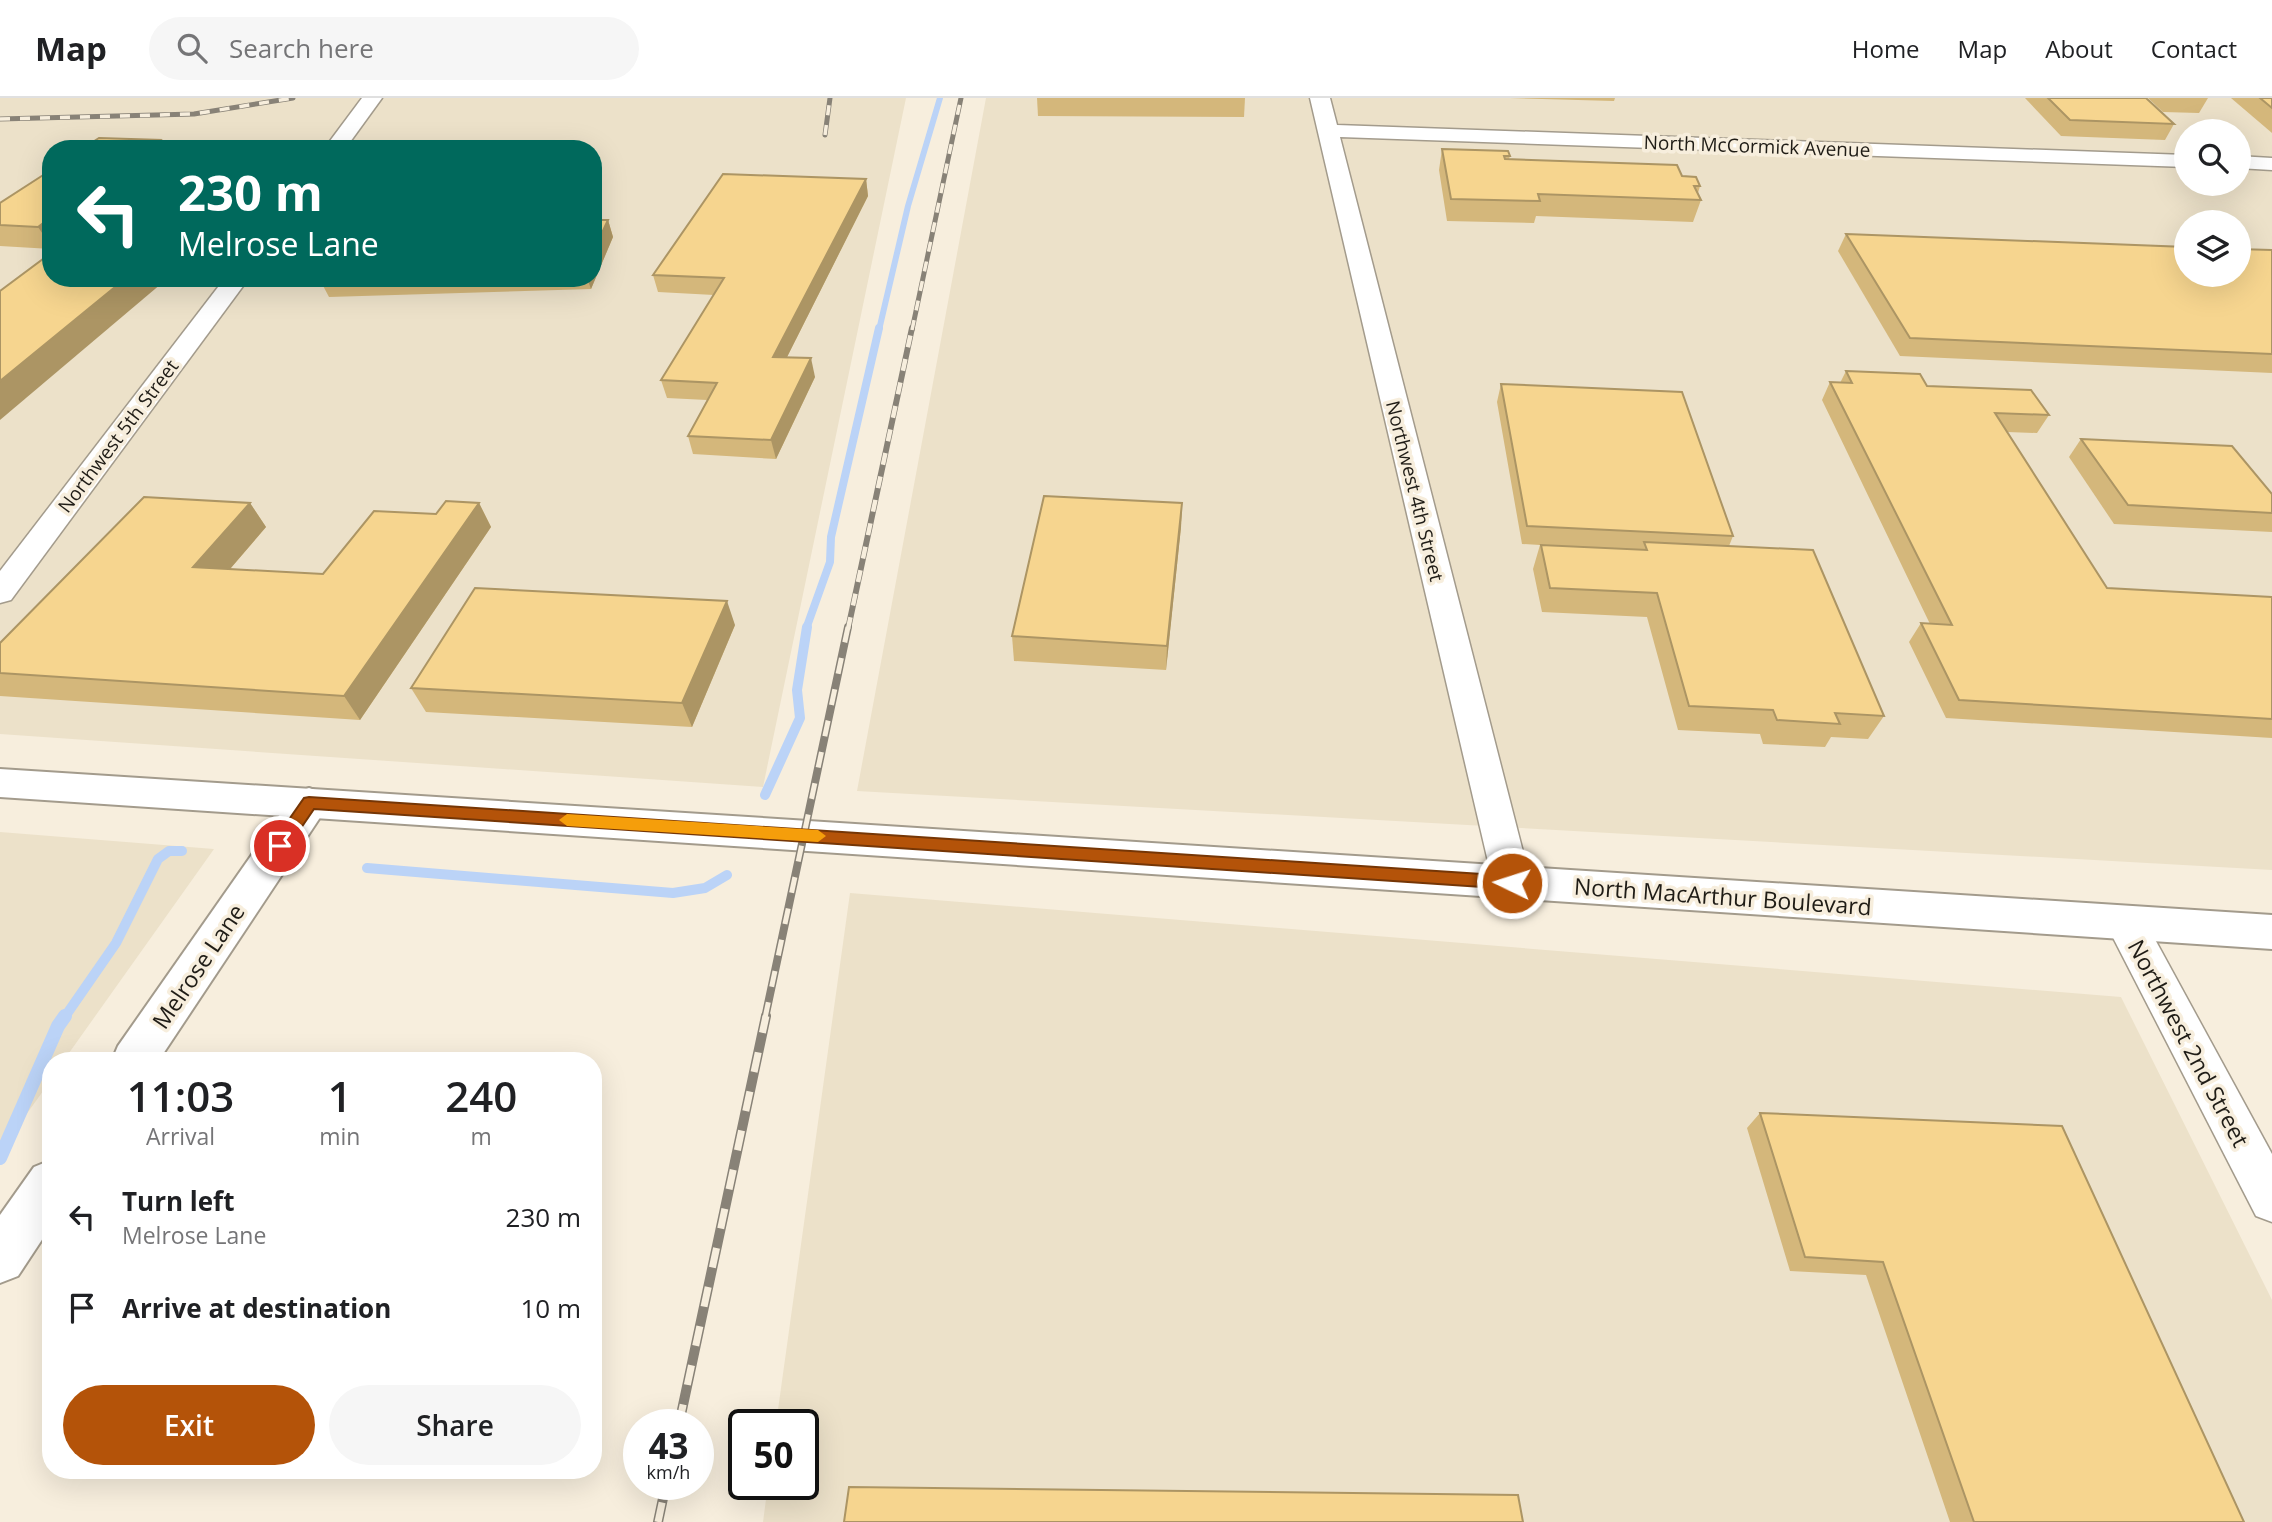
<!DOCTYPE html>
<style>
:root{--surface:#fff;--page:#f6f6f6;--text:#202124;--muted:#757577;--line:#e0e0e0;--accent:#b45309}
body{margin:0;font-family:"Open Sans",sans-serif;background:var(--page);color:var(--text);height:100vh;display:flex;flex-direction:column;font-size:26px;white-space:nowrap}
*{box-sizing:border-box;margin:0}
p{font-size:23px;color:var(--muted)}
.icon{flex:none;width:38px;height:38px;fill:none;stroke:currentColor;stroke-width:2;stroke-linecap:round;stroke-linejoin:round}
.map{position:relative;flex:1;overflow:hidden}
.panel{position:absolute;left:42px;top:954px;width:560px;height:427px;display:flex;flex-direction:column;background:var(--surface);border-radius:28px;box-shadow:0 7px 28px #0002}
.panel>*{flex:none}
.guide{position:absolute;left:42px;top:42px;width:560px;height:147px;border-radius:28px;box-shadow:0 7px 28px #0002;background:#00695c;color:#fff;overflow:hidden}
.fabs{position:absolute;left:2174px;top:21px;display:grid;gap:14px}
.fabs a{display:grid;place-items:center;width:77px;height:77px;border-radius:50%;background:var(--surface);box-shadow:0 7px 28px #0002;font-size:35px}
.speed{position:absolute;left:623px;top:1311px;display:flex;gap:14px;font-size:35px;font-weight:700;text-align:center}
.speed>*{display:grid;place-content:center;width:91px;height:91px;border-radius:50%;background:var(--surface);box-shadow:0 7px 28px #0002;line-height:1}
.speed small{font-size:18px;font-weight:400}
.speed .limit{border:4px solid #111;border-radius:10px;background:#fff;color:#111}
.pin{position:absolute;display:grid;place-items:center;width:60px;height:60px;color:#fff;margin:-30px;border:4px solid #fff;border-radius:50%;box-shadow:0 2px 7px #0007}
.me{position:absolute;width:77px;margin:-38px;rotate:274deg;stroke-linejoin:round;filter:drop-shadow(0 0 5px #0008)}
.turn{display:flex;align-items:center;gap:24px;height:147px;padding:0 21px;font-size:32px}
.turn .icon{width:91px;height:91px;stroke-width:2.5}
.turn b{display:block;font-size:49px;line-height:60px}
.eta{display:flex;justify-content:space-evenly;align-items:center;height:119px;text-align:center}
.eta b{font-size:42px;font-weight:600;line-height:49px}
.primary-button{display:flex;gap:14px;margin-top:auto;padding:14px 21px}
.primary-button a{flex:1;height:80px;border-radius:42px;background:var(--accent);color:#fff;font-size:28px;font-weight:600;line-height:80px;text-align:center}
.primary-button a+a{background:var(--page);color:var(--text)}
ul{padding:0;list-style:none}
li{display:flex;align-items:center;gap:21px;height:91px;padding:0 21px}
li div{flex:1}
li b{display:block;font-size:26px}
li em{font-style:normal}
header{display:flex;align-items:center;gap:42px;box-sizing:border-box;height:98px;padding:0 35px;background:var(--surface);border-bottom:2px solid var(--line)}
header strong{font-size:33px}
nav{display:flex;gap:38px;margin-inline-start:auto;font-size:24px}
.search{width:490px;height:63px;background:var(--page);display:flex;align-items:center;gap:18px;box-sizing:border-box;padding:0 24px;border-radius:38px;color:var(--muted);font-size:26px}
.map>svg:first-child{display:block}
</style>
<header>
<strong>Map</strong>
<div class="search"><svg class="icon" aria-label="search" viewBox="0 0 24 24"><circle cx="10" cy="10" r="6"/><path d="M15 15l6 6"/></svg>Search here</div>
<nav><a>Home</a><a>Map</a><a>About</a><a>Contact</a></nav>
</header>
<div class="map">
<svg width="2272" height="1424" viewBox="0 0 2272 1424">
<rect width="100%" height="100%" fill="#f7eedd"/>
<g fill="#ece1c9" fill-rule="evenodd">
<path d="M0 0H906L763 689 0 636ZM51 51H593V180H51Z"/>
<path d="M986 0H2272V772L857 693ZM2186 33H2238V86H2186ZM2186 124H2238V177H2186Z"/>
<path d="M0 734 214 751 64 962H51V982L0 1053Z"/>
<path d="M850 795 2121 899 2272 1202V1424H763L768 1386H803V1326H776Z"/>
</g>
<g fill="none" stroke-linecap="round" stroke-linejoin="round">
<path stroke="#bbd3f7" stroke-width="6" d="M879 232 908 108 940 0"/>
<path stroke="#bbd3f7" stroke-width="8" d="M806 531 830 464 831 439 879 230"/>
<g stroke="#bbd3f7" stroke-width="10">
<path d="M765 697 800 620 797 592 807 529"/>
<path d="M367 770 673 795 705 790 727 777"/>
<path d="M64 920 116 845 158 761 169 753H182"/>
</g>
<path stroke="#bbd3f7" stroke-width="14" d="M0 1060 58 928 65 918"/>
<defs>
<g id="minor">
<path d="M362 0H382L345 51H324Z"/>
<path d="M1310 0H1330L1337 27 2186 57V69L1340 39 1531 785 1526 796 1512 800 1498 796 1493 785Z"/>
<path d="M2238 58 2272 60V72L2238 70Z"/>
<path d="M225 180H249L11 502 0 505V473Z"/>
<path d="M2125 808 2139 812 2272 1056V1124L2256 1118 2105 824 2111 812Z"/>
</g>
<g id="tertiary">
<path d="M309 690 323 695 328 705 323 715 159 962H112L118 948 295 695Z"/>
<path d="M51 1062V1128L18 1178 0 1185V1117L34 1069Z"/>
</g>
<path id="secondary" d="M0 671 2272 817V851L0 699Z"/>
</defs>
<use href="#minor" stroke="#a39b8c" stroke-width="3"/>
<use href="#tertiary" stroke="#a39b8c" stroke-width="4"/>
<use href="#secondary" stroke="#a39b8c" stroke-width="4"/>
<use href="#minor" fill="#fff" fill-rule="evenodd"/>
<use href="#tertiary" fill="#fff" fill-rule="evenodd"/>
<use href="#secondary" fill="#fff" fill-rule="evenodd"/>
<defs>
<g id="rail-far3">
<path d="M0 21 194 16 293 0"/>
<path d="M825 37 830 0"/>
<path d="M912 232 961 0"/>
</g>
<path id="rail-far2" d="M848 531 912 230"/>
<path id="rail-far1" d="M765 920 848 529"/>
<g id="rail">
<path d="M679 1326 766 918"/>
<path d="M658 1424 666 1386"/>
</g>
</defs>
<use href="#rail-far3" stroke="#888277" stroke-width="5"/>
<use href="#rail-far2" stroke="#888277" stroke-width="6"/>
<use href="#rail-far1" stroke="#888277" stroke-width="8"/>
<use href="#rail" stroke="#888277" stroke-width="10"/>
<use href="#rail-far3" stroke="#f7eedd" stroke-width="3.5" stroke-dasharray="10" stroke-linecap="butt"/>
<use href="#rail-far2" stroke="#f7eedd" stroke-width="4.5" stroke-dasharray="12" stroke-linecap="butt"/>
<use href="#rail-far1" stroke="#f7eedd" stroke-width="5" stroke-dasharray="16" stroke-linecap="butt"/>
<use href="#rail" stroke="#f7eedd" stroke-width="7" stroke-dasharray="20" stroke-linecap="butt"/>
</g>
<g fill="#d4b77b">
<path d="M1037 0H1245L1244 19 1038 18Z"/>
<path d="M1510 0H1615L1614 3Z"/>
<path d="M2025 0H2146L2174 26 2165 42 2061 38Z"/>
<path d="M2148 0H2208L2199 15 2163 14Z"/>
<path d="M2231 0H2272V35Z"/>
<path d="M1442 51 1510 58 1509 61 1700 88 1698 95 1701 102 1693 124 1536 118 1534 125 1447 123 1439 72Z"/>
<path d="M51 72V151L0 148V105Z"/>
<path d="M866 81 868 98 787 259 815 279 776 361 693 356 688 338 707 302 667 300 661 282 714 197 658 194 653 177Z"/>
<path d="M608 122 613 139 591 191 329 199 320 182 321 180H593Z"/>
<path d="M1846 136 2272 152V275L1900 258 1838 153Z"/>
<path d="M1846 273 1927 288 2049 317 2037 335 2007 334 2107 490 2272 499V640L1946 620 1909 544 1921 525 1930 526 1822 302 1830 284 1840 285Z"/>
<path d="M1501 286 1733 438 1729 448 1884 618 1868 641 1831 639 1825 649 1763 646 1760 636 1678 632 1647 519 1542 514 1533 471 1540 447 1522 446 1497 304Z"/>
<path d="M2081 341 2272 396V434L2114 426 2069 359Z"/>
<path d="M250 405 266 429 230 471 323 476 436 416 479 405 491 429 360 622 0 598V545Z"/>
<path d="M1182 405 1181 429 1166 572 1014 563 1012 538Z"/>
<path d="M735 527 692 629 426 614 411 590Z"/>
<path d="M1760 1015 2244 1424H1950L1866 1177 1790 1173 1747 1030Z"/>
</g>
<g fill="#ac9564">
<path d="M160 42 165 51H148Z"/>
<path d="M866 81 868 98 778 277 773 259Z"/>
<path d="M51 119V148L38 129Z"/>
<path d="M608 122 613 139 591 191 587 180H593V154Z"/>
<path d="M126 180H168L0 322V283Z"/>
<path d="M811 260 815 279 776 361 771 342Z"/>
<path d="M250 405 266 429 211 493 193 469Z"/>
<path d="M479 405 491 429 360 622 344 598Z"/>
<path d="M1182 405 1181 429 1166 572 1167 548Z"/>
<path d="M727 503 735 527 692 629 682 605Z"/>
</g>
<g fill="#f6d58f" stroke="#ac9564" stroke-width="2">
<path d="M2048 0H2146L2174 26 2070 22Z"/>
<path d="M2260 0H2272V10Z"/>
<path d="M99 40 160 42 148 51H82Z"/>
<path d="M203 44 265 46 260 51H193Z"/>
<path d="M1442 51 1508 53 1510 58H1504L1505 61 1677 67 1682 78 1696 79 1700 88H1694L1701 102 1538 96 1540 103 1451 101Z"/>
<path d="M51 72V119L38 129 0 127V105Z"/>
<path d="M723 76 866 81 773 259 811 260 771 342 688 338 717 285 661 282 724 180 653 177Z"/>
<path d="M593 122H608L593 154Z"/>
<path d="M1846 136 2186 149V177H2238V151L2272 152V256L1910 240Z"/>
<path d="M51 155V180H126L0 283V193Z"/>
<path d="M321 180H368L320 182Z"/>
<path d="M1846 273 1920 276 1927 288 2031 292 2049 317 1995 315 2107 490 2272 499V621L1959 602 1921 525 1952 527 1830 284 1852 285Z"/>
<path d="M1501 286 1682 294 1733 438 1527 428Z"/>
<path d="M2081 341 2232 348 2272 396V415L2128 407Z"/>
<path d="M1044 398 1182 405 1167 548 1012 538Z"/>
<path d="M144 399 250 405 193 469 323 476 374 413 436 416 446 403 479 405 344 598 0 575V545Z"/>
<path d="M1644 444 1813 452 1884 618 1835 615 1840 626 1777 622 1773 612 1689 608 1657 495 1550 490 1541 447 1647 452Z"/>
<path d="M475 490 727 503 682 605 411 590Z"/>
<path d="M1760 1015 2062 1028 2244 1424H1974L1883 1164 1805 1159Z"/>
<path d="M849 1389 1518 1397 1523 1424H844Z"/>
</g>
<path fill="#b45309" stroke="#753606" stroke-width="2" d="M309 699 1512 778 1518 780 1521 785 1518 789 1512 791 314 711 286 752H274L272 748 274 743 304 700Z"/>
<path fill="#f59e0b" d="M567 716 818 732 826 738 818 744 567 728 559 722Z"/>
<g text-anchor="middle" dominant-baseline="central" stroke-width="7" stroke-linejoin="round" paint-order="stroke">
<g font-size="19" fill="#1f1c16" stroke="#f7eedd">
<text transform="translate(1757 48) rotate(2)">North McCormick Avenue</text>
<text transform="translate(118 338) rotate(-53)">Northwest 5th Street</text>
<text transform="translate(1415 393) rotate(76)">Northwest 4th Street</text>
</g>
<g font-size="23" fill="#1f1c16" stroke="#f7eedd">
<text transform="translate(1723 798) rotate(4)">North MacArthur Boulevard</text>
<text transform="translate(198 868) rotate(-56)">Melrose Lane</text>
<text transform="translate(2189 945) rotate(62)">Northwest 2nd Street</text>
</g>
</g>
</svg>
<div class="fabs">
<a><svg class="icon" aria-label="search" viewBox="0 0 24 24"><circle cx="10" cy="10" r="6"/><path d="M15 15l6 6"/></svg></a>
<a><svg class="icon" aria-label="layers" viewBox="0 0 24 24"><path d="M12 4l9 5-9 5-9-5zM3 14l9 5 9-5"/></svg></a>
</div>
<div class="speed"><div>43<small>km/h</small></div><div class="limit">50</div></div>
<div class="pin" style="left:280px;top:748px;background:#d93025"><svg class="icon" aria-label="arrive" viewBox="0 0 24 24"><path d="M6 21V4h12l-3 4 3 4H6"/></svg></div>
<svg class="me" style="left:1512px;top:785px" viewBox="-20 -20 40 40"><circle r="17" fill="#b45309" stroke="#fff" stroke-width="3"/><path d="M0-11L8 9 0 5-8 9z" fill="#fff"/></svg>
<div class="guide">
<div class="turn"><svg class="icon" aria-label="left" viewBox="0 0 24 24"><path d="M17 20v-9H6M10 6l-5 5 5 5"/></svg><div><b>230 m</b>Melrose Lane</div></div>
</div>
<section class="panel">
<div class="eta">
<div><b>11:03</b><p>Arrival</p></div>
<div><b>1</b><p>min</p></div>
<div><b>240</b><p>m</p></div>
</div>
<ul>
<li><svg class="icon" aria-label="left" viewBox="0 0 24 24"><path d="M17 20v-9H6M10 6l-5 5 5 5"/></svg><div><b>Turn left</b><p>Melrose Lane</p></div><em>230 m</em></li>
<li><svg class="icon" aria-label="arrive" viewBox="0 0 24 24"><path d="M6 21V4h12l-3 4 3 4H6"/></svg><div><b>Arrive at destination</b></div><em>10 m</em></li>
</ul>
<div class="primary-button"><a>Exit</a><a>Share</a></div>
</section>
</div>
